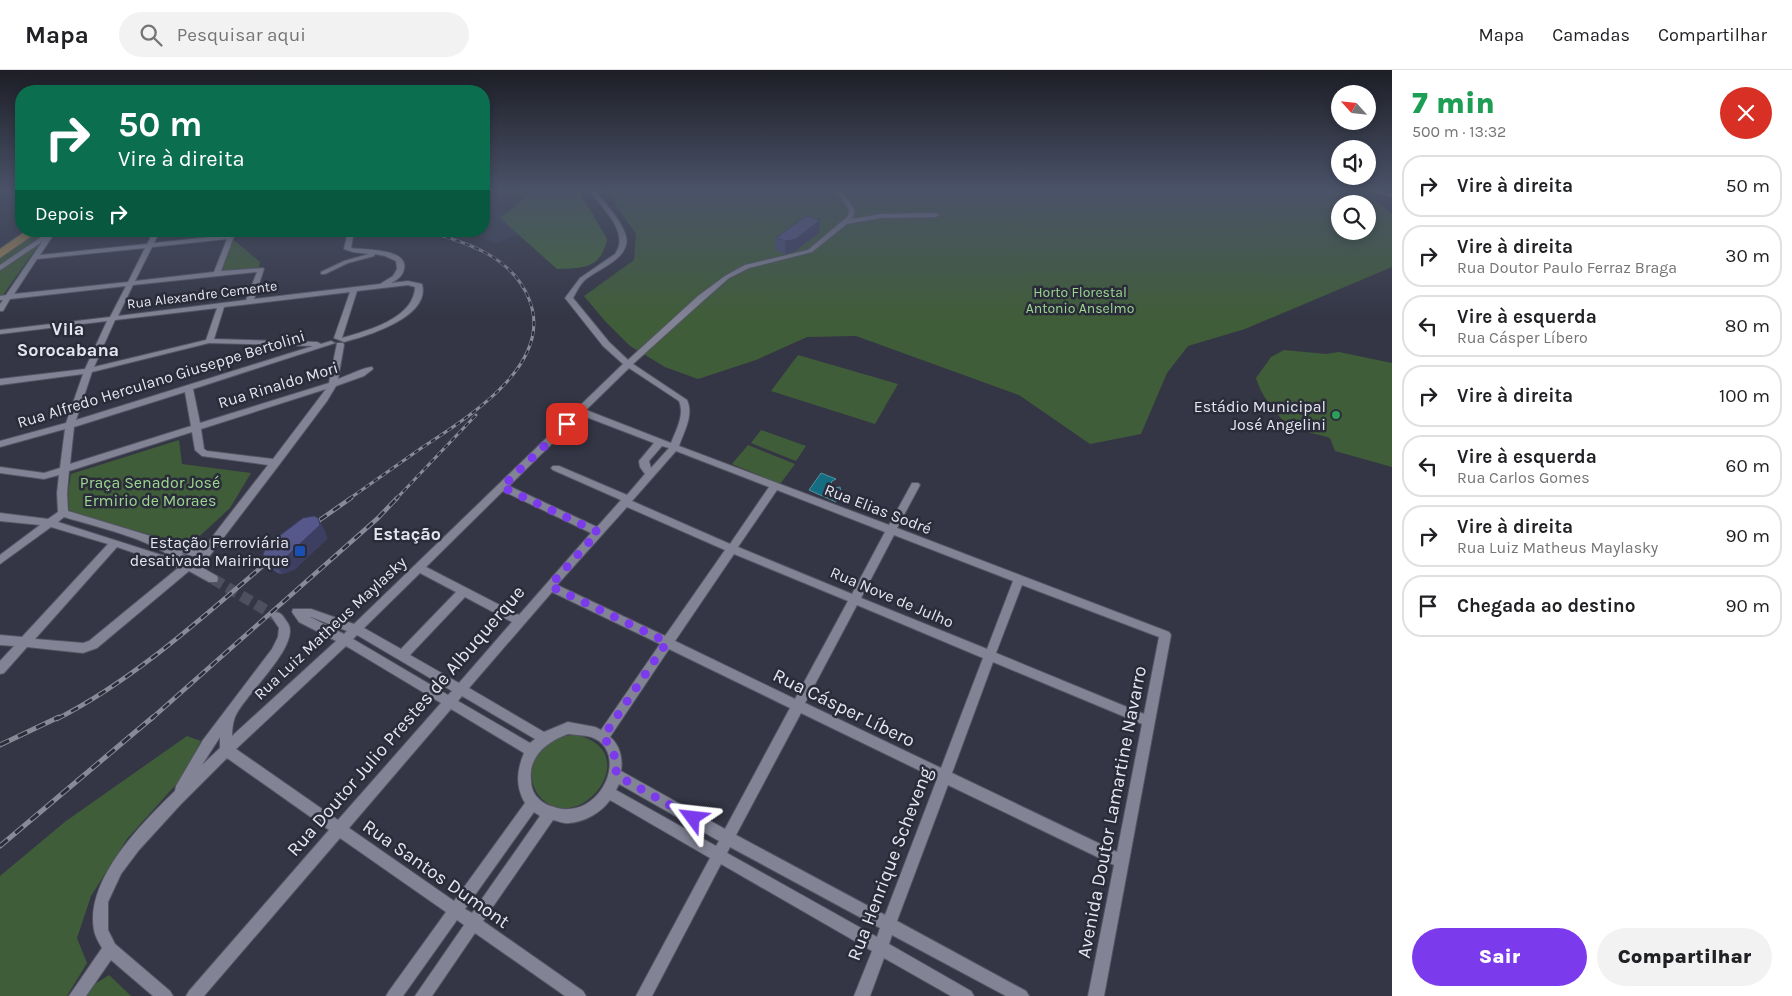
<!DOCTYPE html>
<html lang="pt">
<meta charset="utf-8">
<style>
:root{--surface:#fff;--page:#f2f2f2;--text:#202124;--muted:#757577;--line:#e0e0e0;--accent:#7c3aed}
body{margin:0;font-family:Karla,sans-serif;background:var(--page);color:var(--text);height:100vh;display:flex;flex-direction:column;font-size:19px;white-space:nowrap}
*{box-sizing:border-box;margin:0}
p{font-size:16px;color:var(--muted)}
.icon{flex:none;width:28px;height:28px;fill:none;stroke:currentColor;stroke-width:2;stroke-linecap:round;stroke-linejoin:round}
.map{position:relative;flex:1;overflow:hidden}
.sheet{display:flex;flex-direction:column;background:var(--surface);width:400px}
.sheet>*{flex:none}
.hud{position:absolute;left:15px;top:15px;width:475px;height:152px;border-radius:20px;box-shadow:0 2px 8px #0003;background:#0b6e4f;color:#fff;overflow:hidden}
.needle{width:32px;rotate:297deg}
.fabs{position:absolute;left:1331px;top:15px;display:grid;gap:10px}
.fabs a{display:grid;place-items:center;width:45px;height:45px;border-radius:50%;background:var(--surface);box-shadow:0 2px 8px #0003;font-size:25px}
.pin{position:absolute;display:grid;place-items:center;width:42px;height:42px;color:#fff;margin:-21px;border-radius:10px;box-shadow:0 2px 8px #0006}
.me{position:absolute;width:55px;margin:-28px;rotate:300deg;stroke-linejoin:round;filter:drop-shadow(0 0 4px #0008)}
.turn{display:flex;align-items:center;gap:18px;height:105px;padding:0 20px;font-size:22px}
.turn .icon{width:65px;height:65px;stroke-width:2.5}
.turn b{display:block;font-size:35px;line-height:42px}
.then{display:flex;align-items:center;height:48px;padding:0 20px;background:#0003;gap:10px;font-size:19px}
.round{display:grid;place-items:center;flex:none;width:52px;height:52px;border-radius:26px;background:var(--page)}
.head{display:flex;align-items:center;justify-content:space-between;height:85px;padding:0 20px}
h1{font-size:30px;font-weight:800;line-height:38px;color:#1e9e55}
.cta{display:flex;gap:10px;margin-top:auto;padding:10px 20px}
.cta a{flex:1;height:58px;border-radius:30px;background:var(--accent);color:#fff;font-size:20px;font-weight:800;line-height:58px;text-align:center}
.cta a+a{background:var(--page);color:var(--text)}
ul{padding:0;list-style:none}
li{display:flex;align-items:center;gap:15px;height:62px;margin:0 10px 8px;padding:0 10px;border:2px solid var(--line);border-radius:20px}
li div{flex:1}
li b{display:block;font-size:19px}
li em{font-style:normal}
header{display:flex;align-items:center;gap:30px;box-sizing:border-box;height:70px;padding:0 25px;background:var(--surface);border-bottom:1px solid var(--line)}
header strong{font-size:24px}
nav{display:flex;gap:28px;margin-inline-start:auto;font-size:18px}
.search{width:350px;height:45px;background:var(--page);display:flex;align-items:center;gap:12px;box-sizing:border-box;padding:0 18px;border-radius:28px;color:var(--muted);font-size:19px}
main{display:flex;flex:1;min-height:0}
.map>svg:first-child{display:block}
</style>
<header>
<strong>Mapa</strong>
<div class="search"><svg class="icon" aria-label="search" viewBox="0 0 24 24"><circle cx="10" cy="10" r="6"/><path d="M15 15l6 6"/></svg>Pesquisar aqui</div>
<nav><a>Mapa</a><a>Camadas</a><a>Compartilhar</a></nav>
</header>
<main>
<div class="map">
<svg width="1392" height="926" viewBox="0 0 1392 926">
<rect width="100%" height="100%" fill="#343645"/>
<path fill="#3b3d52" d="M484 119H557L527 160 496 174 469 161H484Z"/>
<g fill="#405d39" fill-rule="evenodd">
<path d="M609 119H1340L1370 127 1392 144V197L1245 259 1188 276 1167 303 1141 364 1090 374 1019 325 856 266 807 267 756 290 698 309 665 297 630 276 605 251 584 226 634 190 636 164 617 137ZM1340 134H1368V161H1340Z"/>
<path d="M40 161H48L0 195V188Z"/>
<path d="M232 171H235L260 192 259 198 217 203Z"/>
<path d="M40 173 3 225H0V201Z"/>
<path d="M1284 280 1326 284 1339 282 1392 293V397L1335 381 1330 368C1318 364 1302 362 1291 356 1277 348 1260 323 1256 308L1271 287Z"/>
<path d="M798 285 898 314 875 354 771 321Z"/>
<path d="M761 360 806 376 796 391 751 373Z"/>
<path d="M179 370 182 394 251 403 230 438 190 475 91 449 69 440 68 422 71 404Z"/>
<path d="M748 375 795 394 780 414 732 394Z"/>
<path d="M577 665C646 682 581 766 542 729 524 711 531 684 552 671 560 666 568 665 577 665Z"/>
<path d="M187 666 201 671 180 710 127 769 91 826 77 868 87 893 67 926H0V806L66 751Z"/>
<path d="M109 905 131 926H86L95 914Z"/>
</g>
<path fill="#43683a" d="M528 119H578L607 169C601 199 583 198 557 199L500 148 524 129Z"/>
<path fill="#146d81" stroke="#5391a2" d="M821 403 836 409 832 411 831 414 835 418 840 417 841 424 836 432 809 420Z"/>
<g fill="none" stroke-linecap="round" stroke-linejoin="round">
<path stroke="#4f505f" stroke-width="11" stroke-dasharray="11 5.5" stroke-linecap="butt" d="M213 509 276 546"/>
<defs>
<g id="minor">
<path d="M588 119H594C604 132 619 147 625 163 634 187 601 197 586 209 580 214 577 221 573 228L609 272 628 290 698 226 725 206 745 195 808 180 848 146 849 140 838 124V119H844V124L855 140 852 149 881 144 936 143 939 145 936 147 881 148 847 154 812 182 749 198 729 208 704 230 633 294 687 330C694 345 684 361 679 376L889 455 912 413H918L920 415 897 458 1169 562 1171 565 1104 926H1088L1114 795 948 715 897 851 1026 921 1029 926H1006L892 865 889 874 971 921 974 926H951L884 888 870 926H854L872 881 721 794 652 926H636L710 788 610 730C601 743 584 752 569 753 564 754 558 751 553 750L483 851 583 921 586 926H565L475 863 432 926H415L464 855 457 850 403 926H386L389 921 446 842 340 768 204 926H186L189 921 329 760 227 688 181 734 139 780 121 804 108 832V860L115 874 170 921 173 926H153L111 890 86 926H69L102 878C99 873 95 866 94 860 85 810 141 754 175 721L176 716 203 670 272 579 278 567 279 558 271 546 272 543C280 540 283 546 287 552 304 573 243 626 235 647 233 652 232 660 232 666L336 571 299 552 292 542 293 539H311L354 554 623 294 603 276 565 228 580 208 615 184C631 162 600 136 588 119ZM629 298 679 331C685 345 676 360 671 373L586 340ZM581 345 654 373 639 391 640 397 645 404 627 425 559 396H553L551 398 553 400 621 430 597 457 509 416ZM662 376 669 378 651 398 649 391ZM676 381 769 417 730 474 632 431ZM777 420 885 462 852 524 738 477ZM503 421 591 463 519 545 426 497ZM627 437 725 480 665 566 557 515ZM894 465 1013 511 987 579 861 528ZM734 484 848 531 795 629 675 571ZM420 503 456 522 401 579 364 558ZM1022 515 1159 567 1144 644 996 583ZM552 522 660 574 601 660 595 657 568 652 544 662 469 618ZM465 527 512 552 459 613 410 585ZM857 535 983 588 941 698 805 633ZM310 547H311L347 561 344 564ZM357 565 452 621 448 625 353 569ZM346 576 441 633 338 750 236 679ZM669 579 790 638 725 759 621 701C623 689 620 675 610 667ZM993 592 1142 654 1117 782 952 703ZM462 626 535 669 530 673 458 631ZM451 639 524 683C517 700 515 716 525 733L454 831 349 758ZM801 643 937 709 885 845 736 765ZM568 664C575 665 584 665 591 667 630 680 603 749 557 738 551 736 545 735 540 730 534 725 531 718 531 710 528 686 548 671 568 664ZM220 667V678L202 695ZM619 714 719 771 716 776 616 720ZM534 742 540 746 472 843 465 839ZM730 777 880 858 877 867 727 783Z"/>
<path d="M50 161H56L40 185 147 174 154 161H160L154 173 228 165 230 161H236L221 201 263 198 264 199 254 229 380 214 393 206 397 199 396 191 385 186 375 184 374 186 348 193 325 204H321V202L344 191 369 184 353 182 344 179 348 161H354L351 178C363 180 409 178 404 199 403 206 397 210 391 213L408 211 422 214C431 247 367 266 344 272L334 268 350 222 224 237 214 269 317 272 321 274 331 271 335 273 193 319 200 353 329 313 337 273H343L344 275 338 309C347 306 364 297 372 297L373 299 364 306 336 316 327 331 279 395 208 488 204 489 181 483 196 494 217 506 218 509 217 512H209L189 501 97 578 83 583 27 577 4 603 0 604V591L14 576 0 575V565L22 567 108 474 51 457 0 494V485L40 455 0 451V443L48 449 58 442 57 423 59 405 44 409 0 403V397L44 403 60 398 65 359 0 377V371L66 353 83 304 0 315V309L85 299 107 251 0 264V260L110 247 126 216 10 229 3 241H0V234L3 230H0V226L6 225 42 172 2 199 0 200V195ZM227 169 214 202 135 211 152 177ZM145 178 128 212 14 224 37 189ZM257 202 246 230 118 246 133 215ZM408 215 415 217C414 249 366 261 342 268L357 221ZM217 238 206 270 94 297 115 250ZM209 273 313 276 76 350 92 302ZM326 319 273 389 207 381 204 379 201 359ZM185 322 191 356 70 394 74 357ZM192 362 195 380 202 386 268 395 202 480C186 476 171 475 157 468L68 441 67 423 69 401ZM64 447C97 457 148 468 174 489L58 452ZM117 477 178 498 89 571 83 573 35 569Z"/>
</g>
<path id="tertiary" d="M1364 119H1376L1392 123V127Z"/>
<path id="trunk" d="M26 161H39L0 188V179Z"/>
</defs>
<use href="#minor" stroke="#545562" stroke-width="2"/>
<use href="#tertiary" stroke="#545562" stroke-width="2"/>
<use href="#trunk" stroke="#545562" stroke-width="2"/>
<use href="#minor" fill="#828495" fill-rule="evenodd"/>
<use href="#tertiary" fill="#828495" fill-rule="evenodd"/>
<use href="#trunk" fill="#a88950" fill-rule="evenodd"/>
<defs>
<g id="rail-far2">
<path d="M349 429C373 412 396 396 420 379 465 349 556 295 529 229 512 186 467 173 426 161"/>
<path d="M396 429 476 345"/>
</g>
<g id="rail-far1">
<path d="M307 459 351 428"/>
<path d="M57 649C139 607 208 542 278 483"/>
<path d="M151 649 378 448 397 428"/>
</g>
<g id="rail">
<path d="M0 675 59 647"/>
<path d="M0 776 153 647"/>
</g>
</defs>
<use href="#rail-far2" stroke="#898a97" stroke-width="3"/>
<use href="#rail-far1" stroke="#898a97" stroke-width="4.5"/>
<use href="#rail" stroke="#898a97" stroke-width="5"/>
<use href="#rail-far2" stroke="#2a2c3a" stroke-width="2" stroke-dasharray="5" stroke-linecap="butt"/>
<use href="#rail-far1" stroke="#2a2c3a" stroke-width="2.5" stroke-dasharray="8" stroke-linecap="butt"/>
<use href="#rail" stroke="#2a2c3a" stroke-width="3" stroke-dasharray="10" stroke-linecap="butt"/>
</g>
<g fill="#4a4c78">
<path d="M820 150 819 163 795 181 785 184 775 180 776 168Z"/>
<path d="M318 448 325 462 327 469 294 500 282 504 277 503 271 498 263 485Z"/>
</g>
<g fill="#3c3e62">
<path d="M820 150 819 163 795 181 785 184 786 171Z"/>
<path d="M318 448 325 462 327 469 294 500 282 504 274 490Z"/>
</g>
<g fill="#56588c" stroke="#3c3e62">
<path d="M806 146 820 150 796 169 786 171 776 168Z"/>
<path d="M314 446 318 448 320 455 286 487 274 490H269L263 485 266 476 303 448Z"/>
</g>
<linearGradient id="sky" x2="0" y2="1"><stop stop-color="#1d1e26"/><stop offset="0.48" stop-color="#4a5268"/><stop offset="1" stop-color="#4a5268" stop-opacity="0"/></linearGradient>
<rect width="1392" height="248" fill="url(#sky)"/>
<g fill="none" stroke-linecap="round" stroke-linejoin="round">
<path stroke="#7c3aed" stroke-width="9" stroke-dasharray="0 16.2" d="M567 354 502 417 598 462 550 516 667 572 603 667C614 680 617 689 616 705L693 748"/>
</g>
<circle fill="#2e9e5b" stroke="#2a2c3a" stroke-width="2" cx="1336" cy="345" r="5"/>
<rect fill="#1a4fb4" stroke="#2a2c3a" stroke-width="2" x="294" y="475" width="12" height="12" rx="2.5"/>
<g text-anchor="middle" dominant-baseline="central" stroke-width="5" stroke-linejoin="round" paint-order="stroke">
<g font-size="14" fill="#9cd68f" stroke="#2a2c3a">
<text x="1080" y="222">Horto Florestal<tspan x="1080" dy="16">Antonio Anselmo</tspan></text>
</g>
<g font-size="14" fill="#e5e6f0" stroke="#2a2c3a">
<text transform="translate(202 225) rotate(-7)">Rua Alexandre Cemente</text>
</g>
<g font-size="16" fill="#e5e6f0" stroke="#2a2c3a">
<text transform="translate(161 309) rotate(-17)">Rua Alfredo Herculano Giuseppe Bertolini</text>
<text transform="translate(278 315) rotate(-17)">Rua Rinaldo Mori</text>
<text transform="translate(878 439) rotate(21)">Rua Elias Sodré</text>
<text transform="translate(892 527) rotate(23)">Rua Nove de Julho</text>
<text transform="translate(330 558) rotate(-43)">Rua Luiz Matheus Maylasky</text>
</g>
<g font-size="16" fill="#e5e6f0" stroke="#2a2c3a" text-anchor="end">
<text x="1326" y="336">Estádio Municipal<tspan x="1326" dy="18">José Angelini</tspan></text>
<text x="289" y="472">Estação Ferroviária<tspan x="289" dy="18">desativada Mairinque</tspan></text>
</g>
<g font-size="16" fill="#9cd68f" stroke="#2a2c3a">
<text x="150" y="412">Praça Senador José<tspan x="150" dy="18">Ermirio de Moraes</tspan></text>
</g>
<g font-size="18" font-weight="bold" fill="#e5e6f0" stroke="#2a2c3a">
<text x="68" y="259">Vila<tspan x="68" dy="21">Sorocabana</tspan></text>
</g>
<g font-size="18" font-weight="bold" fill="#e5e6f0" stroke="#2a2c3a">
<text x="407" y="464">Estação</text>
</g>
<g font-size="19" fill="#e5e6f0" stroke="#2a2c3a">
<text transform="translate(844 638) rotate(26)">Rua Cásper Líbero</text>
<text transform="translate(406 651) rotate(-49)">Rua Doutor Julio Prestes de Albuquerque</text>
<text transform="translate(1112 742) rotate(-79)">Avenida Doutor Lamartine Navarro</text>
<text transform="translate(890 794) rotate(-69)">Rua Henrique Scheveng</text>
<text transform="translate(436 804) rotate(35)">Rua Santos Dumont</text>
</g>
</g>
</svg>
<div class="fabs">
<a><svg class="needle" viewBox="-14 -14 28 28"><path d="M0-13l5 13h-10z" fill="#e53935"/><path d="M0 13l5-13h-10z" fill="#757577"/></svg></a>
<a><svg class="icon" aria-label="sound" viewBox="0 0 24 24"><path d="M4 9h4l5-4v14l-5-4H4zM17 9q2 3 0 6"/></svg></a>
<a><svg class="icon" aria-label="search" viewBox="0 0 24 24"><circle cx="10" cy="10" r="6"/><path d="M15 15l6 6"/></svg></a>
</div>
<div class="pin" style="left:567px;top:354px;background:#d93025"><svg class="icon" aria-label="arrive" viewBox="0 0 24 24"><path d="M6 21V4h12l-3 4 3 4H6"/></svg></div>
<svg class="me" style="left:693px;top:748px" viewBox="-20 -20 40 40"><path d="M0-17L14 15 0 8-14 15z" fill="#7c3aed" stroke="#fff" stroke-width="4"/></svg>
<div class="hud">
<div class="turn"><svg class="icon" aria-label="right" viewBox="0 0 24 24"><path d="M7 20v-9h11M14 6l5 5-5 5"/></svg><div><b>50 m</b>Vire à direita</div></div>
<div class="then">Depois<svg class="icon" aria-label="right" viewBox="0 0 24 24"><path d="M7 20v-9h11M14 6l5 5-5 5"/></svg></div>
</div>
</div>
<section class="sheet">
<div class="head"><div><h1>7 min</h1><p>500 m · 13:32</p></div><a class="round" style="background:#d93025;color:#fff"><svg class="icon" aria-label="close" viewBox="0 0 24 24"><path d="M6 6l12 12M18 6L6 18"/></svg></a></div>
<ul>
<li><svg class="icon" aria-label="right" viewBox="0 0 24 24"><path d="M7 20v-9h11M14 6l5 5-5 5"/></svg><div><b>Vire à direita</b></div><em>50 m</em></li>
<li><svg class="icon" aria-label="right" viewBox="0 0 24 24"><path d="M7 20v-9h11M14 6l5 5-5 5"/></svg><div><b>Vire à direita</b><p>Rua Doutor Paulo Ferraz Braga</p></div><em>30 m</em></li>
<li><svg class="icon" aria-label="left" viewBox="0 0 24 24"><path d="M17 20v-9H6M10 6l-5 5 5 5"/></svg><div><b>Vire à esquerda</b><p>Rua Cásper Líbero</p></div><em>80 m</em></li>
<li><svg class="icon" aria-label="right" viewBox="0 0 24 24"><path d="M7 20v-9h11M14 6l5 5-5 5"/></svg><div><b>Vire à direita</b></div><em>100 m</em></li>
<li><svg class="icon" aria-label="left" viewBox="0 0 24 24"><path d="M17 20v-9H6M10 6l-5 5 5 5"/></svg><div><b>Vire à esquerda</b><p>Rua Carlos Gomes</p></div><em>60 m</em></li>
<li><svg class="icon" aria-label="right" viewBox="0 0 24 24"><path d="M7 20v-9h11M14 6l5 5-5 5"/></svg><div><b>Vire à direita</b><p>Rua Luiz Matheus Maylasky</p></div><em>90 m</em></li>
<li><svg class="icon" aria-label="arrive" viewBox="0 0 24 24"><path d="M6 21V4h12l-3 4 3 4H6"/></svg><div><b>Chegada ao destino</b></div><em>90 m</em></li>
</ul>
<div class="cta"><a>Sair</a><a>Compartilhar</a></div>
</section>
</main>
